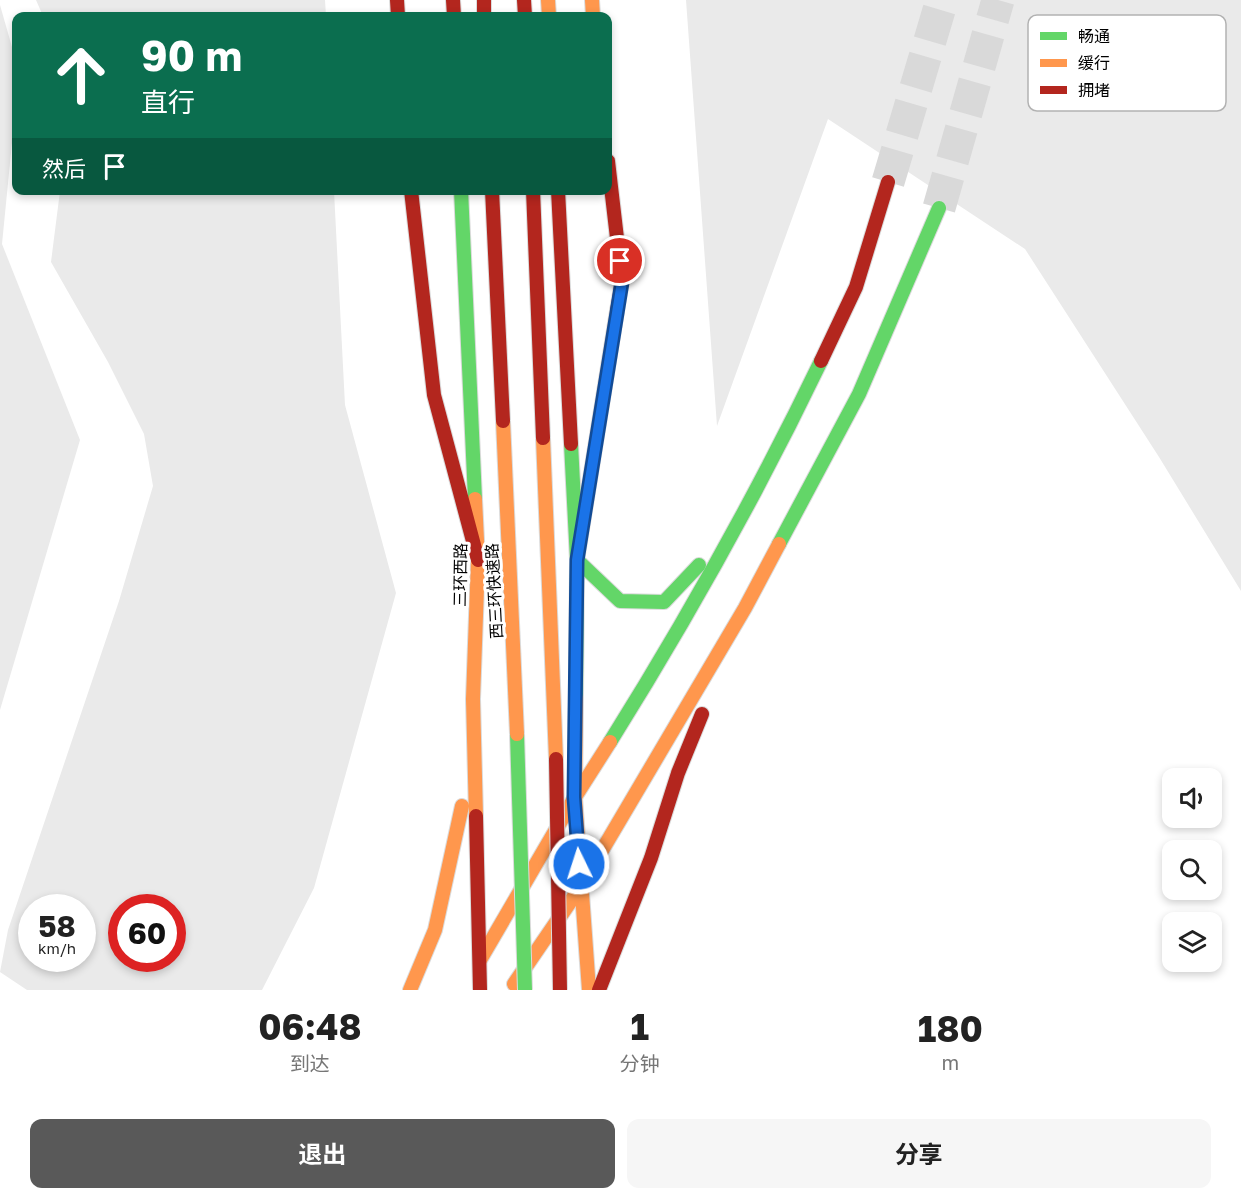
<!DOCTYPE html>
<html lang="zh">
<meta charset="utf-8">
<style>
:root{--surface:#fff;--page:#f6f6f6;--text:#222;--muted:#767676;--accent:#595959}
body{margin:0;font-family:"Golos Text","Noto Sans SC",sans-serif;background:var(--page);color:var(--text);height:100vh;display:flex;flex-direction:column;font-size:22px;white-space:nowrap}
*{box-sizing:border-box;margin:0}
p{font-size:20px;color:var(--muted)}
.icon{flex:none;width:33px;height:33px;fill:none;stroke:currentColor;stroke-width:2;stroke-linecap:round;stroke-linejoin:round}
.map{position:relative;height:990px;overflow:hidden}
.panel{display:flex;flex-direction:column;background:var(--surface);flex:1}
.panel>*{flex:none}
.banner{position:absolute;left:12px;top:12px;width:600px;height:183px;border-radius:12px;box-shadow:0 3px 9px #0003;background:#0b6e4f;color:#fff;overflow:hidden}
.fabs{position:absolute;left:1162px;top:768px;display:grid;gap:12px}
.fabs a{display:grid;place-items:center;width:60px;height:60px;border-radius:12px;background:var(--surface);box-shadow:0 3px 9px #0003;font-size:30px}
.speed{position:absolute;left:18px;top:894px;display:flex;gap:12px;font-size:30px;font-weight:700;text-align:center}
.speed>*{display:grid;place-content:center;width:78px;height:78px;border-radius:50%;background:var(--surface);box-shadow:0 3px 9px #0003;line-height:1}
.speed small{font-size:15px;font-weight:400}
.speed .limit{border:9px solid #d22;background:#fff;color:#111}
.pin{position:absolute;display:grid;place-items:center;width:51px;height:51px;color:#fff;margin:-26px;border:3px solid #fff;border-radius:50%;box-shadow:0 2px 6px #0007}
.me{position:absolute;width:66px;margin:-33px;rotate:356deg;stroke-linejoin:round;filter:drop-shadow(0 0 4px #0008)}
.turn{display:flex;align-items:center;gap:21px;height:126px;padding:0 30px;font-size:27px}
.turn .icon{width:78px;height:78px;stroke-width:2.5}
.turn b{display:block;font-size:42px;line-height:51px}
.then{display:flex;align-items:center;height:57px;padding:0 30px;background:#0003;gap:12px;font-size:22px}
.eta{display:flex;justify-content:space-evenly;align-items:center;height:102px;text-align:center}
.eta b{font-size:36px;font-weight:700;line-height:42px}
.cta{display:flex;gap:12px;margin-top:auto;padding:12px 30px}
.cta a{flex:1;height:69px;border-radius:12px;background:var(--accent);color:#fff;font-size:24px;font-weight:700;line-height:69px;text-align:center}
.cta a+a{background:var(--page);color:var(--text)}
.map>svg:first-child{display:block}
</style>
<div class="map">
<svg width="1241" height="990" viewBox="0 0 1241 990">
<rect width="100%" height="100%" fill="#fff"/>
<g fill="#eaeaea" fill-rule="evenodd">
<path d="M36 0H325L326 16H43Z"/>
<path d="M686 0H1241V591L1159 457 1025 249 828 119 717 426Z"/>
<path d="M0 5 16 61V102L2 244 80 440 0 710Z"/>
<path d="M60 191H334L345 405 396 593 314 888 262 990H27L0 972 8 930 119 601 153 486 144 434 108 362 51 262ZM32 908H82V958H32ZM122 908H172V958H122Z"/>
</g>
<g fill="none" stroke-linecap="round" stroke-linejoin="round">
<g stroke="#d9d9d9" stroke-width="33" stroke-dasharray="33 16" stroke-linecap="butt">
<path d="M888 182 942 0"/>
<path d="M939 208 998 0"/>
</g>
<defs>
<g id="fast">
<path d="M461 190 475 499"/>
<path d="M571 444 577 560 576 698"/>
<path d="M779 544 859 394 939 208"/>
<path d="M577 560 620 601 664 602 699 565"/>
<path d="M610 742C687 619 758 492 821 361"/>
</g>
<g id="slow">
<path d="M548 0 549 16"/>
<path d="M592 0 593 16"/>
<path d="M475 499 478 560 473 699 476 816"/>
<path d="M577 560 617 311"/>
<path d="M576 698 575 797 589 990"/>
<path d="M480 960 575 797 610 742"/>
<path d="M514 984 581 886 745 608 779 544"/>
<path d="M410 990 435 930 462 806"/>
</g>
<g id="jam">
<path d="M397 0 398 16"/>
<path d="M453 0 454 16"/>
<path d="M484 0V16"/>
<path d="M524 0 525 16"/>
<path d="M608 161 622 281 617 311"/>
<path d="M411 190 434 395 478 560"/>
<path d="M558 190 571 444"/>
<path d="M821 361 856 287 888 182"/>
<path d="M476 816 480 990"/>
<path d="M599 990 651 858 678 773 702 714"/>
</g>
</defs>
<use href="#fast" stroke="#dbdbdb" stroke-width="16"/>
<use href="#slow" stroke="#dbdbdb" stroke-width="16"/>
<use href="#jam" stroke="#dbdbdb" stroke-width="16"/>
<use href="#fast" stroke="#63d668" stroke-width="14"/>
<use href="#slow" stroke="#ff974d" stroke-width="14"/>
<use href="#jam" stroke="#b3261e" stroke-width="14"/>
<defs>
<path id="fast-bridge" d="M517 734 525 990"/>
<g id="slow-bridge">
<path d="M503 421 517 734"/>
<path d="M543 438 556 759"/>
</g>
<g id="jam-bridge">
<path d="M492 190 503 421"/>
<path d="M533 190 543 438"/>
<path d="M556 759 560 990"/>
</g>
</defs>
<use href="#fast-bridge" stroke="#dbdbdb" stroke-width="16" stroke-linecap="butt"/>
<use href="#slow-bridge" stroke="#dbdbdb" stroke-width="16" stroke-linecap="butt"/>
<use href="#jam-bridge" stroke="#dbdbdb" stroke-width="16" stroke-linecap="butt"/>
<use href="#fast-bridge" stroke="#63d668" stroke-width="14"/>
<use href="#slow-bridge" stroke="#ff974d" stroke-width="14"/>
<use href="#jam-bridge" stroke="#b3261e" stroke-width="14"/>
</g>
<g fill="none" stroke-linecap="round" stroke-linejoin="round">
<defs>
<path id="route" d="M579 864 574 797 577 560 622 282 620 261"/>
</defs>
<use href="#route" stroke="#114b97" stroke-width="15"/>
<use href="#route" stroke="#1a73e8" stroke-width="10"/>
</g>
<g text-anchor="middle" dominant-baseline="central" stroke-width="6" stroke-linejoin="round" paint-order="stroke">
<g font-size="16" fill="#000" stroke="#fff">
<text transform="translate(460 575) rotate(-89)">三环西路</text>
<text transform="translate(494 591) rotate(-93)">西三环快速路</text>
</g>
</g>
<rect x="1028" y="15" width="198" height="96" rx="9" fill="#fff" stroke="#b2b2b2" stroke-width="1.5"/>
<rect x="1040" y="32" width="27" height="8" fill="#63d668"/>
<rect x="1040" y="59" width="27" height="8" fill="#ff974d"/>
<rect x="1040" y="86" width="27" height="8" fill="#b3261e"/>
<g font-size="16" fill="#000">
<text x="1078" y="42">畅通</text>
<text x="1078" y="69">缓行</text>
<text x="1078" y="96">拥堵</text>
</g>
</svg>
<div class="fabs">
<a><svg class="icon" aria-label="sound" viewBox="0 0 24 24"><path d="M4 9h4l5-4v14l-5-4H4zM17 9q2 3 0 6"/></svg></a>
<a><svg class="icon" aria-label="search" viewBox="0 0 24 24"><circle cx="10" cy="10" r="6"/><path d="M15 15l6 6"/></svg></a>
<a><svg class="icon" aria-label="layers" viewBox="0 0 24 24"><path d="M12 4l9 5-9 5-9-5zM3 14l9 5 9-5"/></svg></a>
</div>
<div class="speed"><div>58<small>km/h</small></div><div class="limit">60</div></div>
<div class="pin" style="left:620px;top:261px;background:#d93025"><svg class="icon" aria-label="arrive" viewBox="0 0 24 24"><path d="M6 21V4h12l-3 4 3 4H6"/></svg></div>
<svg class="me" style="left:579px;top:864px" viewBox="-20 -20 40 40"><circle r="17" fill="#1a73e8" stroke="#fff" stroke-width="3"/><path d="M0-11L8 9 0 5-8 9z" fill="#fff"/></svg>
<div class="banner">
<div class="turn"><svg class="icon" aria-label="ahead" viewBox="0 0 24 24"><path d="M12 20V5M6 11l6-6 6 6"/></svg><div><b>90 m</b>直行</div></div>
<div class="then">然后<svg class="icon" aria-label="arrive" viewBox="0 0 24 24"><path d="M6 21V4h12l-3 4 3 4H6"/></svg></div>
</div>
</div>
<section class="panel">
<div class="eta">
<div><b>06:48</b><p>到达</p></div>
<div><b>1</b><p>分钟</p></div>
<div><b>180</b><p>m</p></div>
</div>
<div class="cta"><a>退出</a><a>分享</a></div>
</section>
